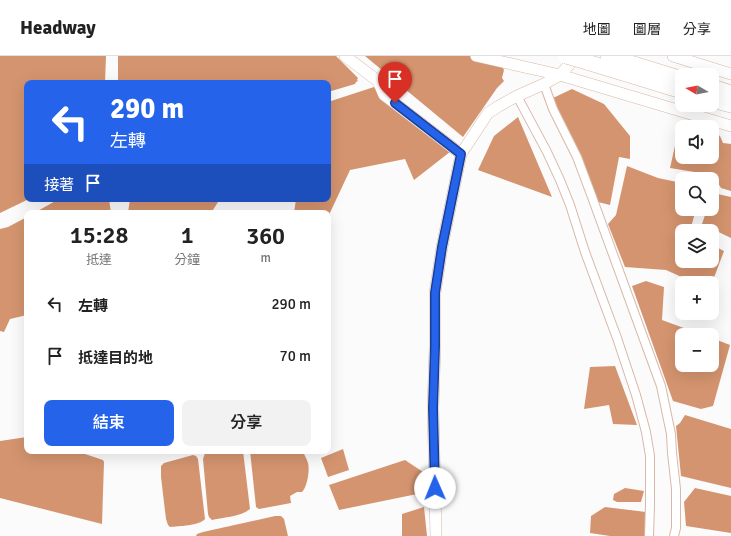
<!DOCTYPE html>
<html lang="zh-TW">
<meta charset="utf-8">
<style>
:root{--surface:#fff;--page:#f2f2f2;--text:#222;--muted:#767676;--line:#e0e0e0;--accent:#2563eb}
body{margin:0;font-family:Signika,"Noto Sans TC",sans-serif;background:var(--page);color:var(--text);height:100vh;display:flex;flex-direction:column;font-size:15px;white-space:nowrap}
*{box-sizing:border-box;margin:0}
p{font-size:13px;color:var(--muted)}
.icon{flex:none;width:22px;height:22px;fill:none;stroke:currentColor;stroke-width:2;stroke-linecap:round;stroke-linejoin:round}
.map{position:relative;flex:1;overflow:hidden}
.sheet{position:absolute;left:24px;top:154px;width:307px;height:244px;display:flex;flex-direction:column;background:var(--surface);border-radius:8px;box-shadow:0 4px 16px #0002}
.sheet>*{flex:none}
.guide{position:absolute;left:24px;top:24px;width:307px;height:122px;border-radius:8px;box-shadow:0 4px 16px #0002;background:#2563eb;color:#fff;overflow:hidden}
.needle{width:26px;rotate:279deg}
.tools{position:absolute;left:675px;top:12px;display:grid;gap:8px}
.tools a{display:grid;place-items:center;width:44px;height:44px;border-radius:8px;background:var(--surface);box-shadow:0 4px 16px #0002;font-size:20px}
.pin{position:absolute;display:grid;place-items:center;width:34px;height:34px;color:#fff;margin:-41px -17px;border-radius:50% 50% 50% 0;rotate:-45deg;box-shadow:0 0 4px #0007}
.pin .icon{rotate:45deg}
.me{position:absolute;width:44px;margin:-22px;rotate:359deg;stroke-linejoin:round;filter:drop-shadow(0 0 3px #0008)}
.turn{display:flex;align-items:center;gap:14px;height:84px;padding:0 20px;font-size:18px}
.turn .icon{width:52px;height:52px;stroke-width:2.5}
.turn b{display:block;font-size:28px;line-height:34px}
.then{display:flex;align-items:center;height:38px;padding:0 20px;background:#0003;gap:8px;font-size:15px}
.eta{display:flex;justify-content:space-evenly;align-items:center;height:68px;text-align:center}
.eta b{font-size:24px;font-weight:600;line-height:28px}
.primary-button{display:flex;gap:8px;margin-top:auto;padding:8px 20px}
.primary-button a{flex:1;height:46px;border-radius:8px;background:var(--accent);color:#fff;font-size:16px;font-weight:600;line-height:46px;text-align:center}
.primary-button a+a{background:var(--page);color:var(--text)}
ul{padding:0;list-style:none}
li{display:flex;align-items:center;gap:12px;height:52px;padding:0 20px}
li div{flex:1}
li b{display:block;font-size:15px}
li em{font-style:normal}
header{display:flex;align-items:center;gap:24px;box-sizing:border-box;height:56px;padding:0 20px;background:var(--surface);border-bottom:1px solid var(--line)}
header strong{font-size:19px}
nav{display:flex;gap:22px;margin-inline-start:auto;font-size:14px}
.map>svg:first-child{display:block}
</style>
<header>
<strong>Headway</strong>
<nav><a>地圖</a><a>圖層</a><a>分享</a></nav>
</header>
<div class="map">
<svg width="731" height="480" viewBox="0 0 731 480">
<rect width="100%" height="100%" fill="#fbfbfb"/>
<g fill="#d4946f">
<path d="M0 0H106L105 27H27V143H29L0 157Z"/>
<path d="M118 0H336L358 22 357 24 358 25 356 26 355 28 328 36V27H118Z"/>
<path d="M365 0H481L499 5 504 14 502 22 504 25 497 32 463 81Z"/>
<path d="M374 31 384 33 455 92 414 124 405 103 350 114 328 161V157H294L296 143H328V46Z"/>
<path d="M572 33 604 48 630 80V103L619 101 610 149 598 146 553 42Z"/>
<path d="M518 61 552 141 478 114 494 80Z"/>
<path d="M687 66 699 71H682V101H712V76L720 80 723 87 731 88V135L721 132 713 119 670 112 679 72Z"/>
<path d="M627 110 658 122 682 127V153H696L690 175H682V205H712V189L724 195 712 227H695L666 214 625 211 608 168 616 159Z"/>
<path d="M713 137 731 141V182L702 168 707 153H712Z"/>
<path d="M59 143H109L111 157H34Z"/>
<path d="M130 143H220L211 157H128Z"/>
<path d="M27 161V259L10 263 4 276 0 275V173L8 171Z"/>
<path d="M646 225 664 231 662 264 703 279H682V309H712V282L730 289 713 350 701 353 673 345 632 230Z"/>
<path d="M615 310 637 369 613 368 609 349 584 353 590 311Z"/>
<path d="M685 359 731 373V432L681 420 676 370 680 367Z"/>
<path d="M27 381V395H76L103 404 104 406 102 468 0 442V385Z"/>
<path d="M343 393 349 414 328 421 321 402Z"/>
<path d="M209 395H243L250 453C240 461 224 461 212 464L209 461 208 458 203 403 205 397Z"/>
<path d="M250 395H303C304 399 307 403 308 407 310 415 307 431 302 436H297L290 440 291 447 259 453 256 451Z"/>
<path d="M193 399 196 400 198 403 205 463C199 470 179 470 170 471L168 469 166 463 161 421V410L164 407Z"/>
<path d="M405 404 426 418 427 436 339 454 329 429Z"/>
<path d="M625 432 644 435 641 446H617L613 444 614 438Z"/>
<path d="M695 432 731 440V477L686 470 684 446Z"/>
<path d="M424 451 427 480H402V458Z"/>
<path d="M605 451 646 456 645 480H610L590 477 591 460Z"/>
<path d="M275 460H281L284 463 288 480H196L197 478 203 476Z"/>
</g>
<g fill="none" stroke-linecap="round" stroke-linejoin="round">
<defs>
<g id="street">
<path d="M544 28 553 53 577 101 592 141 661 330 671 378 672 397 676 433V472L674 480"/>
<path d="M517 40 547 96 560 124 570 149 585 196 617 282 636 339 646 376 650 400V449L649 480"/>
</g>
<g id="secondary">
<path d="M345 0 378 25 384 39 461 98 442 191 435 237V290L433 352 436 480"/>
<path d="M476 0 560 19 731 70"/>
<path d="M673 0 731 18"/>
<path d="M461 98 488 57 499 50 517 40 544 28 560 19 577 0"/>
</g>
<g id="highway">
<path d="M608 0 682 23"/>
<path d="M587 6 682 35"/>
<path d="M712 31 731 37"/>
<path d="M712 44 731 49"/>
</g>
</defs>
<use href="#street" stroke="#d8b8a7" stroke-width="10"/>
<use href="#secondary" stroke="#d8b8a7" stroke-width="12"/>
<use href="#highway" stroke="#d8b8a7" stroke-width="16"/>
<use href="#street" stroke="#fff" stroke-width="8"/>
<use href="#secondary" stroke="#fff" stroke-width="11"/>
<use href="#highway" stroke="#fff" stroke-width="15"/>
<defs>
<path id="highway-bridge" d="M566 0 587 6"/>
</defs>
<use href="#highway-bridge" stroke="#d8b8a7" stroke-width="16" stroke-linecap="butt"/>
<use href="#highway-bridge" stroke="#fff" stroke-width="15"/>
</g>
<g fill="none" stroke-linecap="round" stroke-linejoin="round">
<defs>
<path id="route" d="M395 47 461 98 442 191 435 237V290L433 352 435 432"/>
</defs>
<use href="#route" stroke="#184099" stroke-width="10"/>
<use href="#route" stroke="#2563eb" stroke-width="7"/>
</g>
</svg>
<div class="tools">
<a><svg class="needle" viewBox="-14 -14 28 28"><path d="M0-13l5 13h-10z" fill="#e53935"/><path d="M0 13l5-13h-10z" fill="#767676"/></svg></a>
<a><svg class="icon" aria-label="sound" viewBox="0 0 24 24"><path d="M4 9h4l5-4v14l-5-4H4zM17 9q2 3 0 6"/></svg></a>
<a><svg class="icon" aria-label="search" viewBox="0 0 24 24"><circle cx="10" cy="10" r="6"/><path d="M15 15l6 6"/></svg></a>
<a><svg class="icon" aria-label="layers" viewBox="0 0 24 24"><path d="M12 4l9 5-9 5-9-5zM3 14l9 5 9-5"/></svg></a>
<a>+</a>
<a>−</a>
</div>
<div class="pin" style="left:395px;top:47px;background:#d93025"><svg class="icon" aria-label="arrive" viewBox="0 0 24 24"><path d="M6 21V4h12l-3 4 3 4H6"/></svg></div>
<svg class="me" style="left:435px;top:432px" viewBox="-20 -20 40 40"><circle r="19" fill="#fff"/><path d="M0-13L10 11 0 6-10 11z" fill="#2563eb"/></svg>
<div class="guide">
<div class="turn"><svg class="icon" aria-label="left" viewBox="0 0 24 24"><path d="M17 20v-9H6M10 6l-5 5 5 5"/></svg><div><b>290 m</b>左轉</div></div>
<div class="then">接著<svg class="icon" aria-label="arrive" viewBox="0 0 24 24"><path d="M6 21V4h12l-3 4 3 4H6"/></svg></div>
</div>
<section class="sheet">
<div class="eta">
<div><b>15:28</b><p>抵達</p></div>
<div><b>1</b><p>分鐘</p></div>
<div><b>360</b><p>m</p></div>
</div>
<ul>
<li><svg class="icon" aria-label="left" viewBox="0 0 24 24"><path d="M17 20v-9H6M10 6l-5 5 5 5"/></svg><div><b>左轉</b></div><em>290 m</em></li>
<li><svg class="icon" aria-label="arrive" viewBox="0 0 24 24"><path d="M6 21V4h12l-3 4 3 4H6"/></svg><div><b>抵達目的地</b></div><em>70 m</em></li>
</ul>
<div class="primary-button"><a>結束</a><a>分享</a></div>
</section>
</div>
